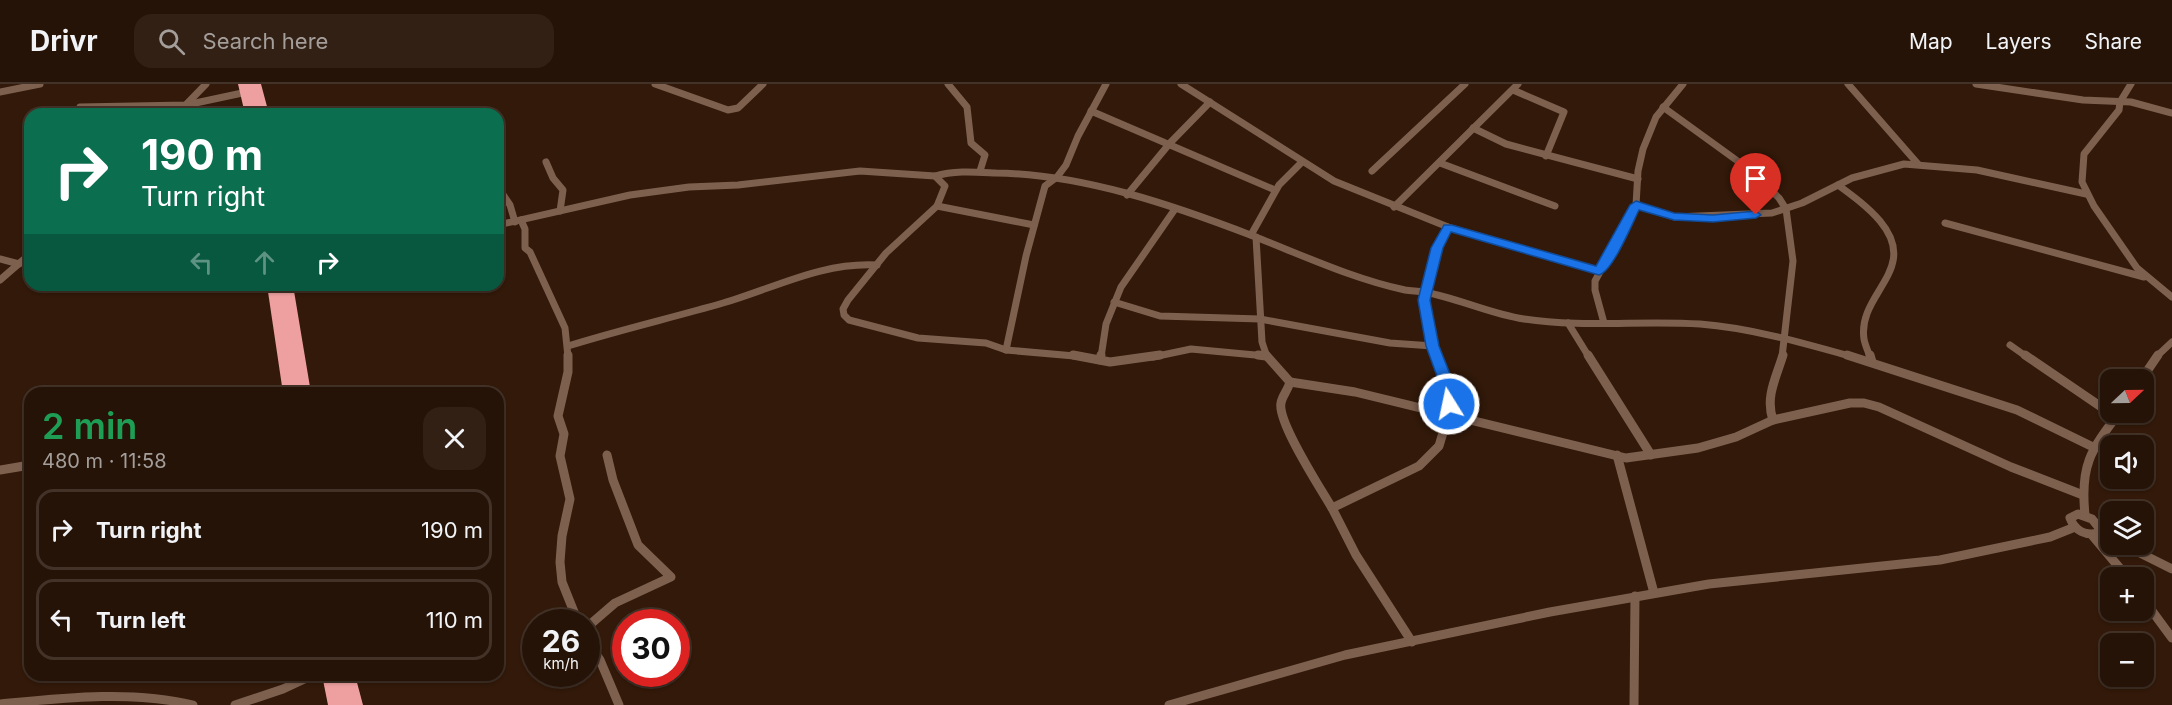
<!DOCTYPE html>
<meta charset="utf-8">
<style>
:root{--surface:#261307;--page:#322015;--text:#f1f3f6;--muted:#a49e9b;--line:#423228}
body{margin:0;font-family:Inter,sans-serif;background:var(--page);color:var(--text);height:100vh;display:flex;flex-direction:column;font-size:22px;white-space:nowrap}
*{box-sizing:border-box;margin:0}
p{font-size:20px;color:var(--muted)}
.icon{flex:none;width:33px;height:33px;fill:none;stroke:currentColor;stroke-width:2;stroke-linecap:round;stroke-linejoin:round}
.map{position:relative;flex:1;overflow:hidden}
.sheet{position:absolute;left:24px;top:303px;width:480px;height:294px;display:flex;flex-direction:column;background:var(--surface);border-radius:18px;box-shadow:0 2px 4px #0004,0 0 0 2px var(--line)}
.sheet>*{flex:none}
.hud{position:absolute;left:24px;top:24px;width:480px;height:183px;border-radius:18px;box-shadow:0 2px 4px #0004,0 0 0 2px var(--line);background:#0b6e4f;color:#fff;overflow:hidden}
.needle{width:39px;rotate:68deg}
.buttons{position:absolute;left:2100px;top:285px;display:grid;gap:12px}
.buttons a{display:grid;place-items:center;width:54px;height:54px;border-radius:12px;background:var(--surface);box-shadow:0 2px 4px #0004,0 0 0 2px var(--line);font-size:30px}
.speed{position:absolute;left:522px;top:525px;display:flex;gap:12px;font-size:30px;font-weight:700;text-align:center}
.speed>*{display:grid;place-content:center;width:78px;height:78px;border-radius:50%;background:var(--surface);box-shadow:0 2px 4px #0004,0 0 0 2px var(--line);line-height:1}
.speed small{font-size:15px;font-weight:400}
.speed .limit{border:9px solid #d22;background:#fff;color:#111}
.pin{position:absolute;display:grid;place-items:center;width:51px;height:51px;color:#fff;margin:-62px -26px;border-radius:50% 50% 50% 0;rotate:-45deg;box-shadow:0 0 6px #0007}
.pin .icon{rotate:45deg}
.me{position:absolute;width:66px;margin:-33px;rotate:350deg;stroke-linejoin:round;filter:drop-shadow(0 0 4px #0008)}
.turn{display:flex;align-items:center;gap:21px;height:126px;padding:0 18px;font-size:27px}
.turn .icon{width:78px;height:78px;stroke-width:2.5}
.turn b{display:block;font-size:42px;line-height:51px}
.lanes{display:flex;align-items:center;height:57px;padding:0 18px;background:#0003;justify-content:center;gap:30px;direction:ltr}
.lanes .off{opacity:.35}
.round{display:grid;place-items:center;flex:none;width:63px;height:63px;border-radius:18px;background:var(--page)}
.head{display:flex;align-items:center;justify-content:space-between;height:102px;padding:0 18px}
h1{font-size:36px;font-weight:600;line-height:45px;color:#1e9e55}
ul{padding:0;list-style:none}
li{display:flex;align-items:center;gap:18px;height:81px;margin:0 12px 9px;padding:0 6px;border:3px solid var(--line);border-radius:18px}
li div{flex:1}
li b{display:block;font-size:22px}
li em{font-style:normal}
header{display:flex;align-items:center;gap:36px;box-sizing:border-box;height:84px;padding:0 30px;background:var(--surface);border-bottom:2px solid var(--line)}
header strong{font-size:28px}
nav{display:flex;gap:33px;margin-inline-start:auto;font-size:21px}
.search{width:420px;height:54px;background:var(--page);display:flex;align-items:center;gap:15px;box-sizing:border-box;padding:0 21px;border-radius:18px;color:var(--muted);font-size:22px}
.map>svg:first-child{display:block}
</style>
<header>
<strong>Drivr</strong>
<div class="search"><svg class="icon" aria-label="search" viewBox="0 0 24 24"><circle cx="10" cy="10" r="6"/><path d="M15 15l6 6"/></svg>Search here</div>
<nav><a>Map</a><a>Layers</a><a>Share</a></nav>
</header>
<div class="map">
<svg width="2172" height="621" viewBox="0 0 2172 621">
<rect width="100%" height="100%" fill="#321909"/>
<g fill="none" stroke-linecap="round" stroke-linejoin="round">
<g stroke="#7e604f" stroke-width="7">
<path d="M655 0 728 26 738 24 763 0"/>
<path d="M948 0 967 23 971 59 985 71 980 87"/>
<path d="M1181 0 1334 97 1448 143 1437 164 1424 216 1437 273"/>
<path d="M1848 0 1918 80"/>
<path d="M1976 0 2083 16 2131 18 2172 29"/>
<path d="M2131 0 2120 18 2119 26 2084 70 2082 98 2094 122 2137 184 2172 213"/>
<path d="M1513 6 1564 28 1546 72"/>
<path d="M0 8 40 0"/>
<path d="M80 23 186 21 247 8"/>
<path d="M1663 23 1750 86 1779 114 1786 125 1793 177 1782 273"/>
<path d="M1091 27 1275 106"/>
<path d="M177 30 206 0"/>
<path d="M1473 44 1506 60 1638 95"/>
<path d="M546 78 553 94 563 106 560 127"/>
<path d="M1440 79 1555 122"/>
<path d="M1372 87 1465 0"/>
<path d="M935 92C955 86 976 88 996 89 1082 90 1173 121 1253 152 1302 171 1353 195 1405 206 1411 207 1417 207 1424 208 1458 214 1490 230 1524 235 1582 244 1642 236 1700 240 1751 244 1803 259 1853 273"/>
<path d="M1838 101C1853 112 1868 123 1880 137 1921 186 1857 209 1864 255 1865 261 1868 267 1870 273"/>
<path d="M498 103 510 121 515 138"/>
<path d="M1127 111 1170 59 1210 18"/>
<path d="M1636 121 1674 133 1772 129 1802 119 1852 94 1904 80 1977 86 2086 110"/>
<path d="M937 122 1034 141"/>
<path d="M1394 123 1518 0"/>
<path d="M521 136 525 145V164L530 168 565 244 568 273"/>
<path d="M1945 139 2144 193"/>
<path d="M498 141 630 111 689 103 738 101 860 87 935 92 945 102 937 122 886 169 848 216 843 225 844 231 849 236 918 254 986 259 1006 266 1086 273"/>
<path d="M1448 143 1599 187"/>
<path d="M1251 151 1279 101 1302 78"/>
<path d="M1256 153 1262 258 1267 273"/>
<path d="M0 175 19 180"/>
<path d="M0 196 30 170"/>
<path d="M1114 218 1160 232 1260 235 1390 259 1433 262"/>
<path d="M1568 239 1589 273"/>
<path d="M1604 239 1595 206V197L1636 121 1638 87 1643 65 1656 33 1683 0"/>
<path d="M2010 261 2027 273"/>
<path d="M568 262C619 246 671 234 723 219 775 204 821 178 877 181"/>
<path d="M1006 266 1026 172 1045 102 1057 93 1066 81 1078 52 1106 0"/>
<path d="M1101 273 1106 240 1121 203 1175 125"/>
<path d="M1153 273 1191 265 1266 272"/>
<path d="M2156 273 2172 258"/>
</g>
<g stroke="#7e604f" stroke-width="9">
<path d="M568 271V288L558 332 564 350 560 372 570 415 562 452 560 478 562 498 578 538"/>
<path d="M1073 271 1110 278 1160 271"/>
<path d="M1258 271 1266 272"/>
<path d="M1266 271 1290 298C1288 306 1282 312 1281 319 1277 338 1321 405 1332 424"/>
<path d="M1588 271 1651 371"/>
<path d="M1847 271 2017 326 2093 363"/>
<path d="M1870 271 1872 278"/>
<path d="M2025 271 2116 333"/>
<path d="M1100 276 1101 271"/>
<path d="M2141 296 2158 271"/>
<path d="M1290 298 1355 308 1626 374 1698 364 1736 353 1773 336 1850 319H1864L1879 323 2011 383 2083 411"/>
<path d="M1773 336C1765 313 1776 294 1783 271"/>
<path d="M1617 371 1654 509"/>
<path d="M0 386 30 381"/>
<path d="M2078 430 2092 435 2100 445 2099 449C2086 452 2075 447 2070 434Z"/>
<path d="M2085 431C2080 382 2090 367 2119 329"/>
<path d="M2099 449 2110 455"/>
<path d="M2092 451 2128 494"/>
<path d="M2122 460 2172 485"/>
<path d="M2144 516 2172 554"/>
<path d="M586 544 615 519 671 493 638 461 613 396 607 371"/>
<path d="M586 555 600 576 619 621"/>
<path d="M1412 558 1356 471 1332 424 1419 382 1439 362 1448 332V304L1436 271"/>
<path d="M0 620C62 614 132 606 193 621"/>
<path d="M235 621 283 605 313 591"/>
<path d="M1169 621 1345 571 1550 528 1709 500 1940 476 2050 453 2075 443"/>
<path d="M1634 621 1635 512"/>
</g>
<g fill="#eea0a0" fill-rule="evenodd">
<path d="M238 0H261L269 30H257L253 16 257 30H245Z"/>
<path d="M267 201H293L311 309H283Z"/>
<path d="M322 591H355L363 621H328Z"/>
</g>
</g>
<path fill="#1a73e8" stroke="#114b97" stroke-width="1.5" d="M1636 117 1674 129 1713 131 1756 127 1761 131 1756 134 1713 138 1674 136 1639 126C1632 140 1613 187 1599 191L1451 148 1443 164 1430 216 1439 262 1455 303 1456 320 1449 325 1444 324 1441 303 1426 262 1418 216 1431 164 1444 141H1452L1596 182 1630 121Z"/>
</svg>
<div class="buttons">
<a><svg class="needle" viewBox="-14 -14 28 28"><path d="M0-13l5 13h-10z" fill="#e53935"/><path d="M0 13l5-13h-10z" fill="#a49e9b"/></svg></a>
<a><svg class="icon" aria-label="sound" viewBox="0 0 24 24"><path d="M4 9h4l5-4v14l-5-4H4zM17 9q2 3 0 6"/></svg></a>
<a><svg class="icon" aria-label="layers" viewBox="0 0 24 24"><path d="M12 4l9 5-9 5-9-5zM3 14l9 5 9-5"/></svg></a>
<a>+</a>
<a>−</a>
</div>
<div class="speed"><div>26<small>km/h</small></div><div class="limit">30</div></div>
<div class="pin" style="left:1756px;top:131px;background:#d93025"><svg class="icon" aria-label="arrive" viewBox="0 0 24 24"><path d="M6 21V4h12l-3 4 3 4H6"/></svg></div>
<svg class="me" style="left:1449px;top:320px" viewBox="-20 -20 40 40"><circle r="17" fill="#1a73e8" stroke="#fff" stroke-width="3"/><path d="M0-11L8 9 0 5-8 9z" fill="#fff"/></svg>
<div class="hud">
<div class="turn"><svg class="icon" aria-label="right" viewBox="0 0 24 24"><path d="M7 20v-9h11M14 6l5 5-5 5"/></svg><div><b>190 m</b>Turn right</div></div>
<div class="lanes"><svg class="icon off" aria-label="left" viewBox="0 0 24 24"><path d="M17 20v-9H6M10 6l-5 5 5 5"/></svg><svg class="icon off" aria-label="ahead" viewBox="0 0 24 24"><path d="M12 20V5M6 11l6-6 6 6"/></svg><svg class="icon" aria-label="right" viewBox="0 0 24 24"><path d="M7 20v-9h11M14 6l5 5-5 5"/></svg></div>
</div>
<section class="sheet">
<div class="head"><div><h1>2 min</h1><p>480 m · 11:58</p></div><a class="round"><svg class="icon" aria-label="close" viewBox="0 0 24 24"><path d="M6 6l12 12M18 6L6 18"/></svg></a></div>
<ul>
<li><svg class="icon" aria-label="right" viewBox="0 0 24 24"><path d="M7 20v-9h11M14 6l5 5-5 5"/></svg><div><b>Turn right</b></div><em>190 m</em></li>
<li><svg class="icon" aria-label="left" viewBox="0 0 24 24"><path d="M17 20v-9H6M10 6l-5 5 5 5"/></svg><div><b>Turn left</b></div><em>110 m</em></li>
</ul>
</section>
</div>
